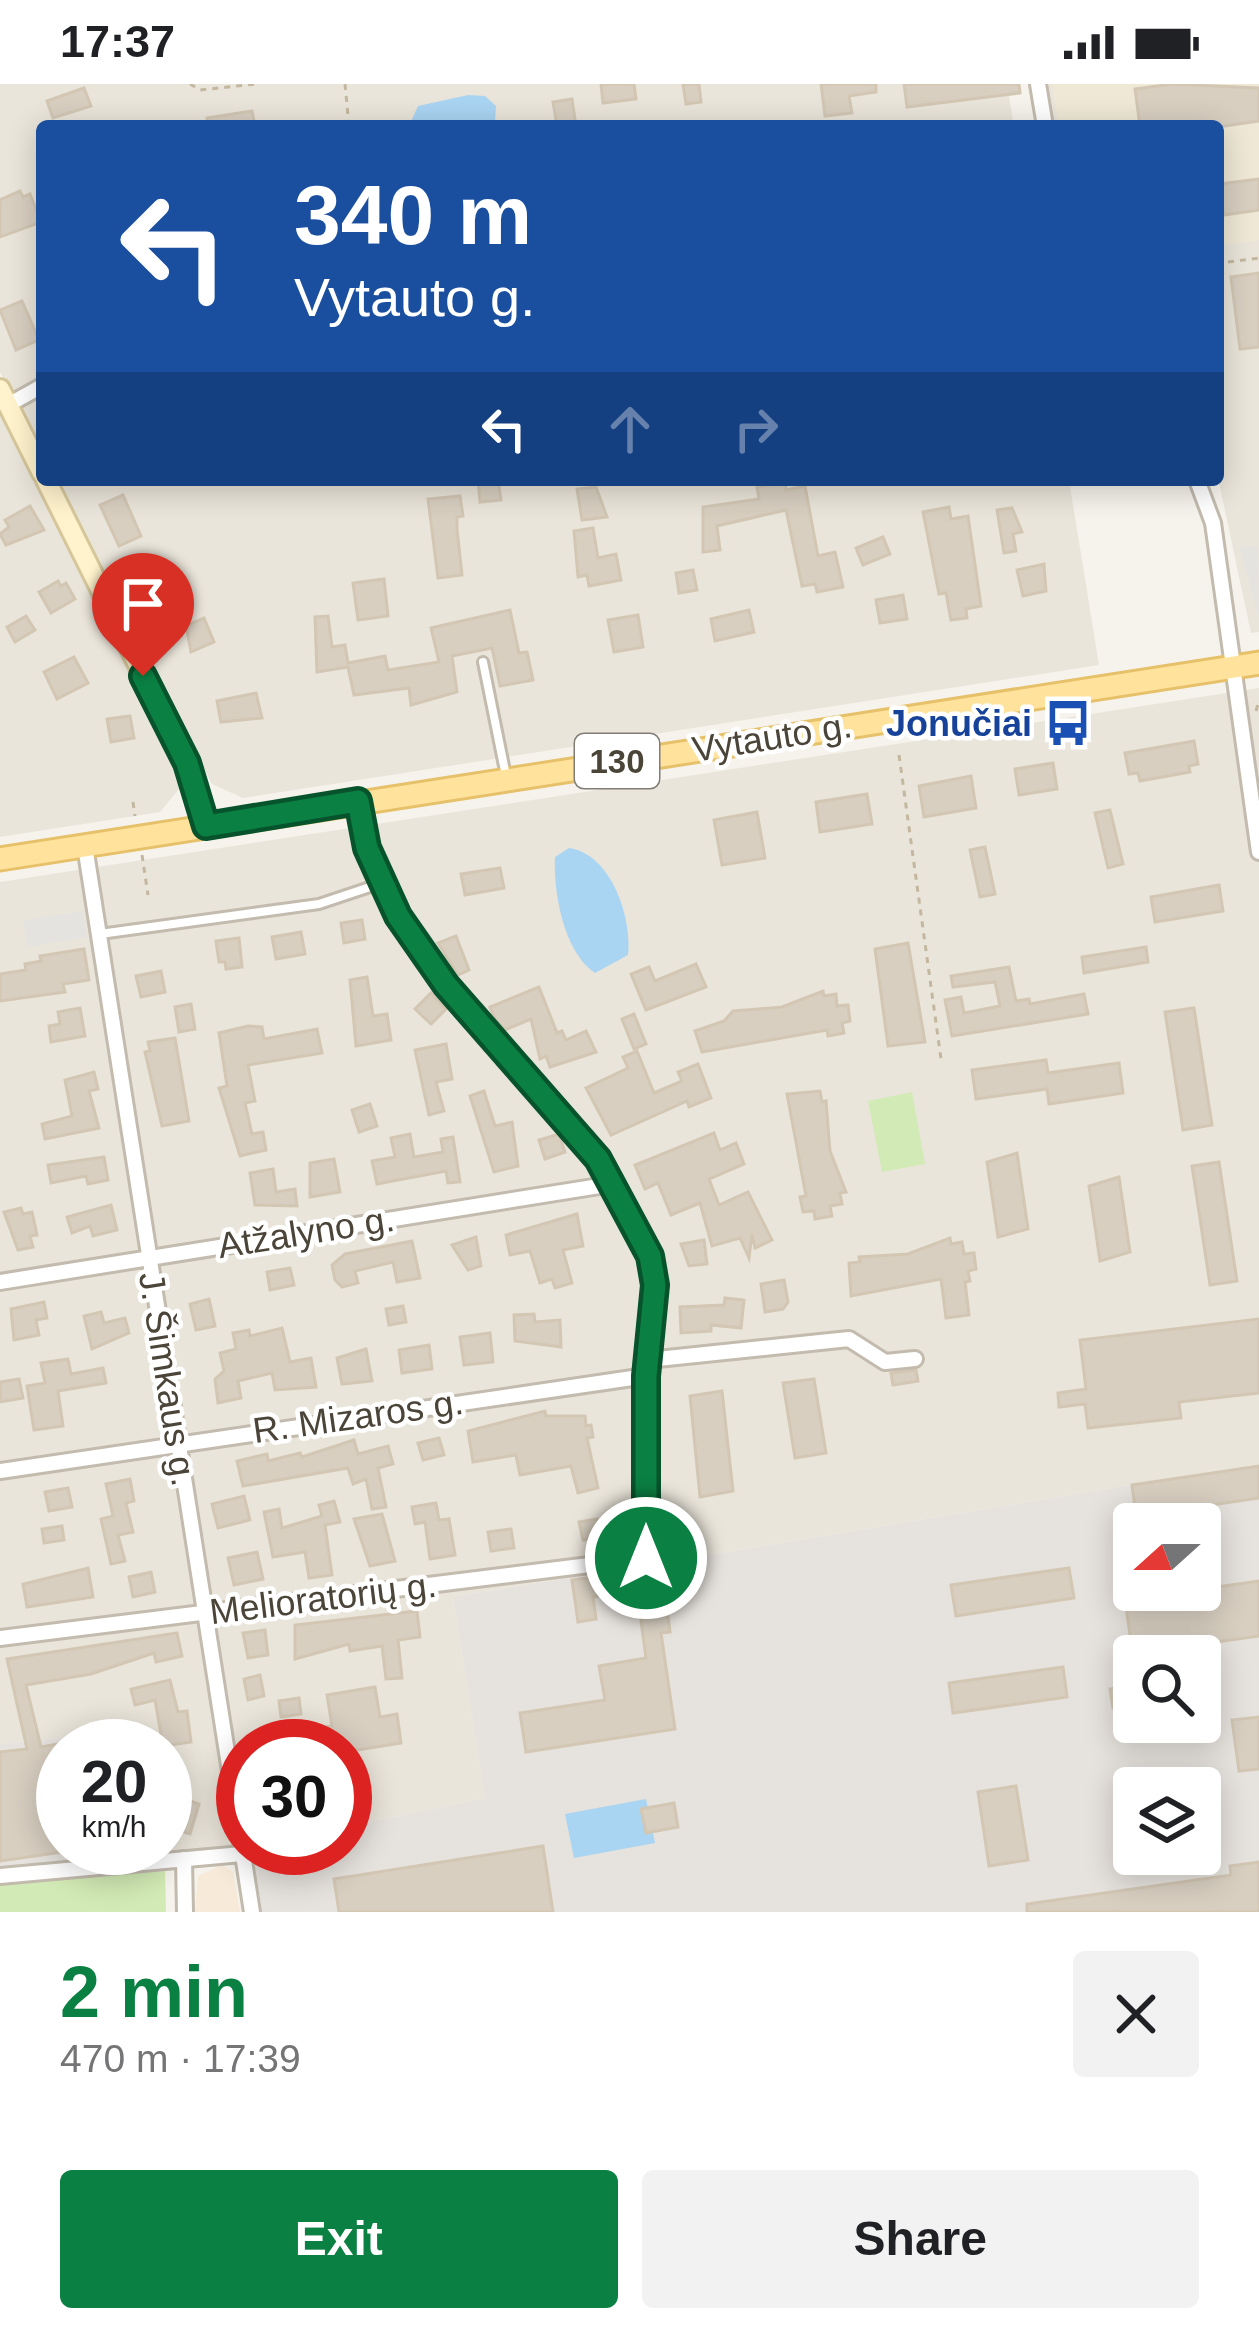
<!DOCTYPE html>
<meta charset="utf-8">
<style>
:root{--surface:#fff;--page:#f2f2f2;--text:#202124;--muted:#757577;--accent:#0b8043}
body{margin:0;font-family:Helvetica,sans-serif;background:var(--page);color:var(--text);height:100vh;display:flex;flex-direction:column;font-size:45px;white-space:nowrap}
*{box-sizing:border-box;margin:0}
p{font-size:39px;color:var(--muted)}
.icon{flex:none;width:66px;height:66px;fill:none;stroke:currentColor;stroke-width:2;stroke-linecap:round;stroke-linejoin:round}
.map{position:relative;height:1828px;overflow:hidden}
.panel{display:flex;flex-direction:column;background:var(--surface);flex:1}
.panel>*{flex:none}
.top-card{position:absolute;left:36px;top:36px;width:1188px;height:366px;border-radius:12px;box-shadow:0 6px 30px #0003;background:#1a4fa0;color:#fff;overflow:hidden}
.needle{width:78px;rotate:249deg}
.buttons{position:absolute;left:1113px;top:1419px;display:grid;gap:24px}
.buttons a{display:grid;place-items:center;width:108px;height:108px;border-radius:12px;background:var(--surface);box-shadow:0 6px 30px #0003;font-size:60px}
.speed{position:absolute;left:36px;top:1635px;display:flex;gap:24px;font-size:60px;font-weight:700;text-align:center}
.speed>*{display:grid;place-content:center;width:156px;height:156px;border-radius:50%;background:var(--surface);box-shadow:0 6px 30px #0003;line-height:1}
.speed small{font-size:30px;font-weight:400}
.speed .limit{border:18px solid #d22;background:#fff;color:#111}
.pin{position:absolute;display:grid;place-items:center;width:102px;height:102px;color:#fff;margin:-123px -51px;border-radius:50% 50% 50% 0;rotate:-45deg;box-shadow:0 0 12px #0007}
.pin .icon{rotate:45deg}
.me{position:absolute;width:132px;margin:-66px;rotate:0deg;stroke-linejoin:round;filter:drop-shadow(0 0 9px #0008)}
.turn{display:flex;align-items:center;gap:42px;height:252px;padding:0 60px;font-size:54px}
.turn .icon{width:156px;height:156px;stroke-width:2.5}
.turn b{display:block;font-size:84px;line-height:102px}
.lanes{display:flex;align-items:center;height:114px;padding:0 60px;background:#0003;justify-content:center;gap:60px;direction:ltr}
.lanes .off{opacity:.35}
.round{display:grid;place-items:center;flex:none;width:126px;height:126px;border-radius:12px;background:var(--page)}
.headline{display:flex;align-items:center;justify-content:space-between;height:204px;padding:0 60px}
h1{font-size:72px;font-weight:700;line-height:90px;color:var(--accent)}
.button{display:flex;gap:24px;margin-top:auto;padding:24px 60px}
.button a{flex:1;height:138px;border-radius:12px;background:var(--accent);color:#fff;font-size:48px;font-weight:700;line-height:138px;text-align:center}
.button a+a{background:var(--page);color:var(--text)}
.status{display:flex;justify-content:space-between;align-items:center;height:84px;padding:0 60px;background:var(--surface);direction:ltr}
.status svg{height:33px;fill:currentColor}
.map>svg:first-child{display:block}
</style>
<div class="status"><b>17:37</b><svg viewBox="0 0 49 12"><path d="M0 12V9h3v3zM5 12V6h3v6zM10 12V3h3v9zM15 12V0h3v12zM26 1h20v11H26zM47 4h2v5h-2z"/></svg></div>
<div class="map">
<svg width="1259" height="1828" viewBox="0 0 1259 1828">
<rect width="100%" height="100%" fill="#f6f3ec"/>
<g fill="#eae5da">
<path d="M0 0H1007L1014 42H42V370L0 288Z"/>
<path d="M1045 0H1259V548L1251 549 1218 394V42H1051Z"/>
<path d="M0 325 176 675 179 705 160 728 0 753Z"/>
<path d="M55 396H1069L1099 581 243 714 212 700Z"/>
<path d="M1259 604V1380L453 1513 485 1714 345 1743V1662H243V1764L97 1776 102 1764H165V1662H136L130 1647 0 1660V798Z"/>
</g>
<path fill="#f7ead8" d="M222 1781 233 1788 240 1828H195L198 1792Z"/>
<g fill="#e6e2dd" fill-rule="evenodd">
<path d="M1259 1380V1828H262L252 1764H345V1743L485 1714 453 1513ZM1134 1440H1200V1506H1134ZM1134 1572H1200V1638H1134ZM1134 1704H1200V1770H1134Z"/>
<path d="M131 1647 136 1662H63V1764H102L97 1776 0 1785V1660Z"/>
</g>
<path fill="#efe8d6" d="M1052 0H1259V156L1218 162V42H1059Z"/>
<g fill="#d2eab5">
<path d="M912 1008 925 1080 882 1088 868 1017Z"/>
<path d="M165 1787 166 1828H0V1798Z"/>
</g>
<g fill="#e5e3e0">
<path d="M1258 462 1259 531H1258L1240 463Z"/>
<path d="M83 827 87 853 27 863 23 836Z"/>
</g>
<g fill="#a9d4f2">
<path d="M468 11 485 12 496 22 495 38 409 42 418 22Z"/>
<path d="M569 764C611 770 632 833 628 871L595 889C564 869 553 808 555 773Z"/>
<path d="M646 1715 655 1759 574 1774 565 1730Z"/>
</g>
<g fill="#d8cfc1" stroke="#d3c7b4" stroke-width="3">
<path d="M601 0H634L636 15 603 19Z"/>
<path d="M683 0H699L701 18 686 20Z"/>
<path d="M821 0H876V8L849 12 852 29 825 32Z"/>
<path d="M904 0H1019L1020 9 907 23Z"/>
<path d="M1172 0 1259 4V37L1218 43 1140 42 1135 5Z"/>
<path d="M84 4 91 22 53 34 47 17Z"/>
<path d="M572 15 576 42H557L553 18Z"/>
<path d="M252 27 255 42H208L207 34Z"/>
<path d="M1259 95V126L1224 131 1219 100Z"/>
<path d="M20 107 23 113 30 110 41 138 0 153V116Z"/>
<path d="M1259 189V263L1240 265 1231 193Z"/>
<path d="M22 217 39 256 16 266 0 226Z"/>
<path d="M478 396H498L501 416 480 418Z"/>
<path d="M785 398 786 406 805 402 818 472 835 468 843 503 817 508 815 500 802 502 786 426 717 442 720 466 703 468V423L759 415 757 403Z"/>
<path d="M596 403 607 433 582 436 577 405Z"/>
<path d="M123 411 141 452 119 462 100 421Z"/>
<path d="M460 412 463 432 457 433V445L462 491 438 494 428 415Z"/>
<path d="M30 422 44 446 6 461 0 450 9 443 5 436Z"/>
<path d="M949 423 951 435 968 432 981 522 966 525 967 534 951 536 946 509 939 510 923 428Z"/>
<path d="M1012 424 1022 448 1013 450 1016 467 1004 469 997 426Z"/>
<path d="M593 444 598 474 616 470 621 496 589 502 587 491 578 493 574 447Z"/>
<path d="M883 453 890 470 863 481 856 464Z"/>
<path d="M155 478 179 520 152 531 135 488Z"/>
<path d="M1044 480 1046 507 1023 512 1017 486Z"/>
<path d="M693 486 697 506 679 509 676 489Z"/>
<path d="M384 495 388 532 358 536 353 499Z"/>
<path d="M58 497 61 502 66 499 75 515 51 529 39 508Z"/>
<path d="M903 511 907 535 880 539 876 516Z"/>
<path d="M510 526 519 569 527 568 533 596 500 602 492 564 452 572 457 608 411 621 409 604 354 611 348 583 317 588 315 533 328 532 332 563 345 561 348 579 385 572 388 586 439 578 431 544Z"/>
<path d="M749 526 754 548 715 557 711 535Z"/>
<path d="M638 531 643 563 614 568 608 536Z"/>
<path d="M26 532 35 546 15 558 7 543Z"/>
<path d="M204 534 214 558 191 568 186 542Z"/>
<path d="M74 573 88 599 57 615 44 588Z"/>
<path d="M256 609 262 634 221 638 217 617Z"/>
<path d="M130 632 134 654 111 658 107 635Z"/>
<path d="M1194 657 1198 680 1189 682 1190 688 1140 697 1138 689 1129 690 1125 669Z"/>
<path d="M1053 679 1057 705 1019 711 1015 685Z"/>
<path d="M971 692 976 724 924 733 919 702Z"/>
<path d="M867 710 872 740 820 748 816 718Z"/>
<path d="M1110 726 1123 780 1108 784 1095 729Z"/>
<path d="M757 728 765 774 722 781 714 736Z"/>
<path d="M985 763 995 810 980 813 970 766Z"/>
<path d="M500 784 504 804 465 811 461 790Z"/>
<path d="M1219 801 1223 827 1155 838 1151 813Z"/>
<path d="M362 836 365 855 344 859 341 839Z"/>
<path d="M301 848 305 870 276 875 272 853Z"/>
<path d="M456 852 469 886 458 891 438 859Z"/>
<path d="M239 854 242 883 226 885 225 878H219L216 857Z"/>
<path d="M908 859 925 958 888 962 875 865Z"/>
<path d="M1146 863 1148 878 1084 889 1082 873Z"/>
<path d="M84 865 89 896 63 900 65 908 0 917V890L26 886 25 880 41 877 40 872Z"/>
<path d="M696 880 706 903 646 926 631 890 649 883 655 897Z"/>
<path d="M1009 883 1016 917 1029 915 1030 920 1084 910 1088 930 952 952 945 916 961 913 964 929 1000 922 995 898 953 903 951 892Z"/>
<path d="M161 887 165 908 141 913 136 892Z"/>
<path d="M367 893 373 932 387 930 391 956 356 962 350 896Z"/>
<path d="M539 903 557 949 562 947 566 956 586 947 596 968 550 983 546 972 540 975 531 935 505 946 495 935 490 923Z"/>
<path d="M823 907 824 912 836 910 837 922 848 921 850 937 842 939 844 949 828 952 827 946 702 968 695 947 724 937 733 927 782 923Z"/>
<path d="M431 909 446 925 431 940 415 925Z"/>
<path d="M191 920 195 945 179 948 175 923Z"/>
<path d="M80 924 85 952 51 958 49 942 60 940 58 928Z"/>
<path d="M1194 924 1212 1041 1183 1046 1165 928Z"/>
<path d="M634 930 646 960 634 965 622 935Z"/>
<path d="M248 942 262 943 264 955 317 945 322 969 248 981 255 1017 245 1019 252 1050 263 1048 266 1066 240 1072 219 1004 227 1002 219 949Z"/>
<path d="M175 954 189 1037 162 1042 145 968 150 967 148 958Z"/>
<path d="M446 960 452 995 436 998 444 1027 429 1031 415 966Z"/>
<path d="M637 967 654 1009 682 997 678 988 698 980 711 1014 689 1023 687 1017 611 1051 586 1004 628 984 623 973Z"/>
<path d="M1046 976 1048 989 1119 979 1123 1009 1049 1020 1047 1005 976 1015 972 986Z"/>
<path d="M94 988 98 1005 89 1007 99 1044 45 1055 42 1040 72 1032 65 996Z"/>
<path d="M484 1007 495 1042 512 1038 518 1082 494 1088 470 1012Z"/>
<path d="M820 1007 822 1018 826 1017 830 1067 846 1108 840 1109 842 1120 830 1122 832 1132 815 1135 814 1127 803 1128 800 1113 806 1112 787 1010Z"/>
<path d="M370 1020 377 1042 359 1048 352 1026Z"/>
<path d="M714 1049 720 1066 736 1059 744 1080 709 1095 719 1121 748 1108 772 1156 755 1164 752 1150 749 1174 740 1154 712 1162 700 1119 671 1131 658 1099 645 1105 635 1081Z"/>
<path d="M410 1050 414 1073 443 1068 441 1055 453 1053 460 1098 448 1099 446 1087 377 1100 372 1077 395 1073 391 1054Z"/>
<path d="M559 1050 565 1068 545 1075 539 1056Z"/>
<path d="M1017 1069 1028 1145 998 1153 987 1078Z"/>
<path d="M104 1073 108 1096 88 1100 86 1092 51 1099 48 1081Z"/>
<path d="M334 1075 340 1108 310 1113V1079Z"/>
<path d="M1219 1078 1237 1197 1210 1201 1192 1082Z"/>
<path d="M273 1085 276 1108 295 1105 297 1122 255 1121 250 1089Z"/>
<path d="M1119 1093 1130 1168 1100 1177 1089 1102Z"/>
<path d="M111 1121 117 1146 93 1152 90 1142 72 1149 67 1133Z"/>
<path d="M21 1124 23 1130 32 1128 37 1151 30 1152 33 1163 18 1166 4 1128Z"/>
<path d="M577 1130 583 1162 563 1166 572 1199 555 1204 552 1195 540 1199 530 1167 510 1171 506 1151Z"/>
<path d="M476 1153 481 1182 468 1186 452 1161Z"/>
<path d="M950 1154 951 1160 962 1158 964 1170 974 1169 976 1185 968 1187 970 1197 965 1198 969 1231 946 1234 941 1195 851 1212 849 1179 860 1178 859 1173 908 1170Z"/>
<path d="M704 1156 707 1180 689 1182 681 1160Z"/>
<path d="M412 1157 420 1194 397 1198 393 1178 355 1187 358 1199 342 1203 335 1196 332 1181 345 1170Z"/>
<path d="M290 1184 294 1201 270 1206 267 1188Z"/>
<path d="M784 1196 788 1218 783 1225 765 1228 761 1200Z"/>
<path d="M725 1214 744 1216 741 1244 711 1241V1247L681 1249 680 1223 724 1221Z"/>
<path d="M209 1215 215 1242 196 1246 190 1220Z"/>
<path d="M44 1218 47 1234 36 1236 39 1251 14 1256 11 1225Z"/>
<path d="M403 1222 406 1238 389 1241 386 1225Z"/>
<path d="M101 1228 104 1239 125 1234 129 1249 92 1265 84 1232Z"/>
<path d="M534 1230 535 1238 560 1236 561 1263 515 1257 514 1231Z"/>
<path d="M1259 1235V1309L1179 1318 1181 1334 1088 1344 1085 1320 1059 1323 1058 1309 1086 1305 1080 1256Z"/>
<path d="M282 1244 290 1278 311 1274 316 1303 275 1306 272 1289 238 1297 241 1314 218 1319 215 1295 224 1287 220 1269 236 1265 233 1249 249 1246 250 1252Z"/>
<path d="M490 1249 493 1278 464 1281 460 1253Z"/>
<path d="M429 1261 432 1285 402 1289 399 1266Z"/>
<path d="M366 1265 372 1297 342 1300 337 1274Z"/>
<path d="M68 1275 71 1290 103 1284 106 1299 58 1307 63 1342 34 1346 27 1302 45 1299 41 1279Z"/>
<path d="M916 1286 918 1297 893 1301 891 1289Z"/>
<path d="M19 1295 23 1314 0 1318V1298Z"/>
<path d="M814 1295 826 1369 795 1374 783 1299Z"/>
<path d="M722 1307 733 1407 700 1413 690 1312Z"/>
<path d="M545 1327 546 1332H585L586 1342 591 1341 593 1353 587 1354 598 1404 578 1409 571 1382 520 1391 516 1371 473 1378 468 1347Z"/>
<path d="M439 1354 444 1371 423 1376 418 1359Z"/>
<path d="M354 1356 358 1370 388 1362 393 1380 378 1384 386 1423 372 1425 366 1395 353 1400 348 1384 243 1402 237 1377 267 1370 268 1377 300 1369 302 1373Z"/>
<path d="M1259 1382V1414L1136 1432 1132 1401Z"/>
<path d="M130 1395 134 1417 126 1419 133 1448 118 1451 125 1477 111 1480 101 1435 113 1432 106 1400Z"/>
<path d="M68 1404 72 1423 49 1427 45 1408Z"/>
<path d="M244 1412 250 1436 218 1444 212 1420Z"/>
<path d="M334 1417 340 1438 325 1441 332 1491 309 1494 305 1468 273 1473 264 1428 279 1425 282 1444 322 1432 319 1421Z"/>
<path d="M436 1419 439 1436 449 1435 455 1471 430 1475 425 1438 415 1440 412 1423Z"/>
<path d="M382 1430 395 1477 370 1482 354 1435Z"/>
<path d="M597 1435 601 1453 583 1456 579 1438Z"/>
<path d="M62 1442 64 1456 44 1459 42 1445Z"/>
<path d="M511 1445 514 1464 491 1467 488 1448Z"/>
<path d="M257 1468 263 1495 234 1501 228 1474Z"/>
<path d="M88 1484 93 1513 27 1523 23 1500Z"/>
<path d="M1069 1484 1074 1514 956 1532 951 1501Z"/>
<path d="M656 1485 658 1501 664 1500 670 1548 661 1549 675 1645 526 1668 520 1629 605 1616 599 1582 646 1574 637 1507 593 1513 596 1535 578 1538 572 1496Z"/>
<path d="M151 1488 155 1508 133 1513 129 1493Z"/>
<path d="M1259 1497V1552L1209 1559 1215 1605 1200 1607V1572H1170V1567L1133 1572 1125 1516Z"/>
<path d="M417 1527 420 1553 398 1556 402 1594 386 1595 382 1562 350 1567 349 1560 295 1575V1541Z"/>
<path d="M265 1546 268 1571 248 1574 243 1549Z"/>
<path d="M177 1549 182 1572 156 1578 154 1569 91 1590 26 1601 41 1663 63 1659V1768L0 1777V1668L27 1665 7 1575Z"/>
<path d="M1063 1583 1067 1613 953 1629 949 1599Z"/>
<path d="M260 1591 264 1612 248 1616 244 1595Z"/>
<path d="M170 1596 178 1628 187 1627 191 1658 163 1662 155 1616 135 1621 131 1605Z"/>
<path d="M1134 1601V1621L1113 1624 1110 1605Z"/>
<path d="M375 1603 380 1633 397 1630 401 1659 345 1668V1662H317L313 1645 332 1642 327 1611Z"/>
<path d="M299 1614 301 1630 281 1633 279 1617Z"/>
<path d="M1259 1633V1685L1239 1687 1232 1636Z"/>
<path d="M284 1643 288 1662H262L259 1648Z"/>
<path d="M1016 1702 1028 1776 989 1782 978 1708Z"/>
<path d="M179 1713 199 1720 190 1750 170 1744Z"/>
<path d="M674 1719 678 1743 646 1749 641 1725Z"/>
<path d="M543 1762 553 1828H339L334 1795Z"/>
<path d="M1259 1778V1828H1027V1820L1231 1791 1230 1782Z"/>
</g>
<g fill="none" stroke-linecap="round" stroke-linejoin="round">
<defs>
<g id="service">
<path d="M483 578 506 692"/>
<path d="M100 850 319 820 382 799"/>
</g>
<g id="minor">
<path d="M1038 0 1045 42"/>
<path d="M8 321 42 302"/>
<path d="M1197 396 1213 439 1259 768"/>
<path d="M85 762 252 1828"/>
<path d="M0 1198 612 1100"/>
<path d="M648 1276 849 1255 885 1278 915 1275"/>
<path d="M0 1387 646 1292"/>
<path d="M0 1554 646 1474C646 1414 641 1351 646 1291 649 1253 661 1210 650 1173 643 1147 625 1123 612 1100 534 965 384 880 359 717"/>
<path d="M184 1775 185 1828"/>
<path d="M0 1792 242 1770"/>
</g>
<g id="secondary">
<path d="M0 305 42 389"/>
<path d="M46 396 187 679 206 741"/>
</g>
<path id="primary" d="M0 775 1259 579"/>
</defs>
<use href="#service" stroke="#c2bbae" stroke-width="14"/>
<use href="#minor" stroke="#c2bbae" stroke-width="20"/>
<use href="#secondary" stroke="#d6c79b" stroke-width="24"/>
<use href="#primary" stroke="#e6c16a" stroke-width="27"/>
<g stroke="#c4b79f" stroke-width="3" stroke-dasharray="6 6" stroke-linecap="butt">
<path d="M190 0 200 6 256 0"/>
<path d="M345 0 349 42"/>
<path d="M1228 178 1259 174"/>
<path d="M1256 627 1259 616"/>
<path d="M899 671 941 975"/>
<path d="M133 718 135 732"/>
<path d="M142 771 148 811"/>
</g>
<use href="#service" stroke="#fff" stroke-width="8"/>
<use href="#minor" stroke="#fff" stroke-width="14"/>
<use href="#secondary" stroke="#fff3cd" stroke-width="18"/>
<use href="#primary" stroke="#ffe39c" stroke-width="21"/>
</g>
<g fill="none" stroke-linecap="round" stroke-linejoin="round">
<defs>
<path id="route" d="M143 592 187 679 206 742 358 717 367 764 398 832 446 901 598 1075 650 1172 655 1201 646 1292V1474"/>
</defs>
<use href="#route" stroke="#07532c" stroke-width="30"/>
<use href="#route" stroke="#0b8043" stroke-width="21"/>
</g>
<defs>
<symbol id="bus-bare" viewBox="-9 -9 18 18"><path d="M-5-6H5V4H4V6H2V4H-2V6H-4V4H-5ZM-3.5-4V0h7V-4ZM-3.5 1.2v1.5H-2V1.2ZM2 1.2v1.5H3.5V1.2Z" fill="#1a4fb4" stroke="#fff" stroke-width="2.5" paint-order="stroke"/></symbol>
</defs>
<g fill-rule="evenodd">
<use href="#bus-bare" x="1035" y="606" width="66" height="66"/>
</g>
<g text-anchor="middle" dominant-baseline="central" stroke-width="9" stroke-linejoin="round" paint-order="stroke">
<rect fill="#fff" stroke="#817c74" stroke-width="3" x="575" y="650" width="84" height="54" rx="9"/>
<g font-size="33" font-weight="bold" fill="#4b4439">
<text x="617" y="677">130</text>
</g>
<g font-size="36" font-weight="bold" fill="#164399" stroke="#fff" text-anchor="end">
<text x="1032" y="639">Jonučiai</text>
</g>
<g font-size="36" fill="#4b4439" stroke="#fff">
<text transform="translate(772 653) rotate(-9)">Vytauto g.</text>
<text transform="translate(306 1148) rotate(-9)">Atžalyno g.</text>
<text transform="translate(168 1295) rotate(81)">J. Šimkaus g.</text>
<text transform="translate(358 1332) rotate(-8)">R. Mizaros g.</text>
<text transform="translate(323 1514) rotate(-7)">Melioratorių g.</text>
</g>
</g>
</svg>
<div class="buttons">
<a><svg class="needle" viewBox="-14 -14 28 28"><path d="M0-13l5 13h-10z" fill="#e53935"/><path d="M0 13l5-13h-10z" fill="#757577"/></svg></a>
<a><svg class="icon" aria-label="search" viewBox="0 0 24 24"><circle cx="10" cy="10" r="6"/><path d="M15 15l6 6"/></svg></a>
<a><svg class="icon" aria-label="layers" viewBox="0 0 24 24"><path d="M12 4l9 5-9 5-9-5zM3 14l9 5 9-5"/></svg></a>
</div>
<div class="speed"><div>20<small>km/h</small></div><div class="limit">30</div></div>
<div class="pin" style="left:143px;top:592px;background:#d93025"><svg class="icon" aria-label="arrive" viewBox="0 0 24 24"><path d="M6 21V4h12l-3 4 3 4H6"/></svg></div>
<svg class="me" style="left:646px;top:1474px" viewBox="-20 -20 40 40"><circle r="17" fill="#0b8043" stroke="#fff" stroke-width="3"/><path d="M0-11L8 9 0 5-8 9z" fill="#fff"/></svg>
<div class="top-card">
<div class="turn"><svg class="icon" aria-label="left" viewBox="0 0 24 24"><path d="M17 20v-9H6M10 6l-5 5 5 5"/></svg><div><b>340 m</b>Vytauto g.</div></div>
<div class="lanes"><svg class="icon" aria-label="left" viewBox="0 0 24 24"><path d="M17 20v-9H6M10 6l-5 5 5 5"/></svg><svg class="icon off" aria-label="ahead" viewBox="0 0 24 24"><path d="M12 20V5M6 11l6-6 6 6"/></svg><svg class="icon off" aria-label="right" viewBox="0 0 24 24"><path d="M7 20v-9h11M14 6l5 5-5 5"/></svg></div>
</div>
</div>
<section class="panel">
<div class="headline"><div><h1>2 min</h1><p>470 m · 17:39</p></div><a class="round"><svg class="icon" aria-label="close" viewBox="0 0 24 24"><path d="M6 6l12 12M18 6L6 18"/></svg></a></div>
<div class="button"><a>Exit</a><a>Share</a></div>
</section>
